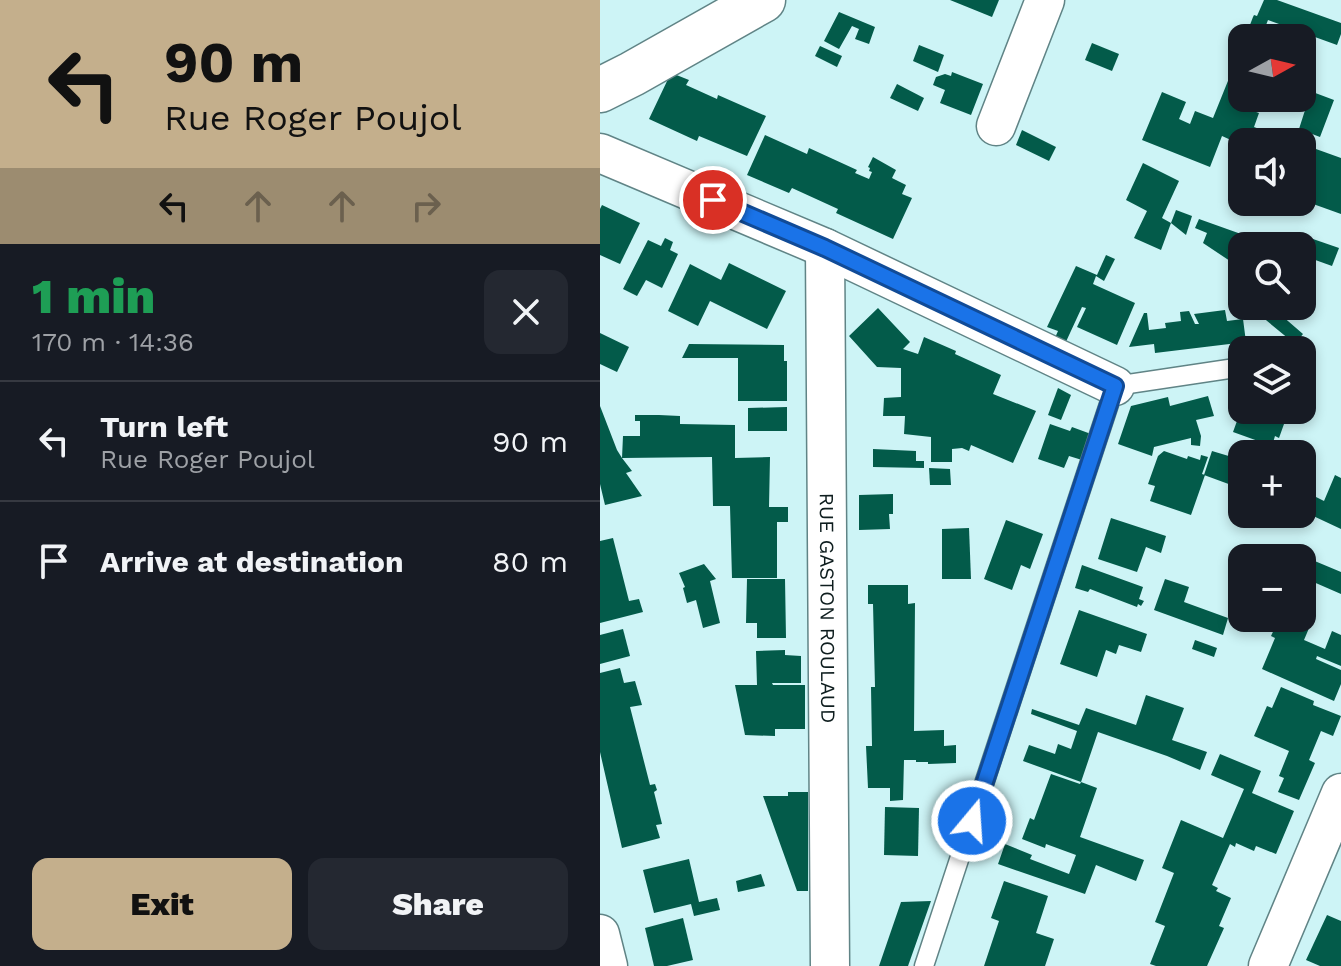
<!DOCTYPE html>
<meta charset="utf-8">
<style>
:root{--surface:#171b24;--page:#242831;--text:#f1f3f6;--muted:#9ea1a6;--line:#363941;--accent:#c4af8c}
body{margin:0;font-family:"Work Sans",sans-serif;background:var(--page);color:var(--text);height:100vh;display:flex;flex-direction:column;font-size:30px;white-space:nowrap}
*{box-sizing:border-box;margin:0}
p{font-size:26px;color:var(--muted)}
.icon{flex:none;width:44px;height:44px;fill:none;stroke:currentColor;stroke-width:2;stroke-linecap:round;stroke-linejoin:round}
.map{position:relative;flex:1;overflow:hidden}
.details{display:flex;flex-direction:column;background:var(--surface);width:600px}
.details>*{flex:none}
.banner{background:#c4af8c;color:#111;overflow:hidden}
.needle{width:52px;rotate:82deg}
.controls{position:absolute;left:628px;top:24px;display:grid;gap:16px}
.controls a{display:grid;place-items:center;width:88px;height:88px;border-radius:16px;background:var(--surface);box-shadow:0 4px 12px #0003;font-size:40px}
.pin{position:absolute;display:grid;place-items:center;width:68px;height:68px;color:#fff;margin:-34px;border:4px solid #fff;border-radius:50%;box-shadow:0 2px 8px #0007}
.me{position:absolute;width:88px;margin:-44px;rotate:18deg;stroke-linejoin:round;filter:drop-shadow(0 0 6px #0008)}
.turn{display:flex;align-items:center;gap:28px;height:168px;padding:0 32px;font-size:36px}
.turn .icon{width:104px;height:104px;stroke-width:2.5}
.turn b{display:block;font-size:56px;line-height:68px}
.lanes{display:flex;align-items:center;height:76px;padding:0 32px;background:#0003;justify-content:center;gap:40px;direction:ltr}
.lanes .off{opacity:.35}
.round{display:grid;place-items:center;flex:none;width:84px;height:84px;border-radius:16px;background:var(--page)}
.headline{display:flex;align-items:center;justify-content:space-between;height:136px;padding:0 32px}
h1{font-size:48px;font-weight:800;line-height:60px;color:#1e9e55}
.primary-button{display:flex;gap:16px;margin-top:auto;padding:16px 32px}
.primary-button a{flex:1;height:92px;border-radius:16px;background:var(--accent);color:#111;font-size:32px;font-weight:800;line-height:92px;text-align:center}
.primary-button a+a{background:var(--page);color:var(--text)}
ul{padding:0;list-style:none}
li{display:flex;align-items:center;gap:24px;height:120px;padding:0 32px;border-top:2px solid var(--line)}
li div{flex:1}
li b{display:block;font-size:30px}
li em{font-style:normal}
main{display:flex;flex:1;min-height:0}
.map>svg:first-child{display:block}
</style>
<main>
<section class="details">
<div class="banner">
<div class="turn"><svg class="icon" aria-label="left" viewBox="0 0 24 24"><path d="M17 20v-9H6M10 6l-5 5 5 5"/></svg><div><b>90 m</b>Rue Roger Poujol</div></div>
<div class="lanes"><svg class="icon" aria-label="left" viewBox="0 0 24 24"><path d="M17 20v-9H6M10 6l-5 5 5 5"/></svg><svg class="icon off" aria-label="ahead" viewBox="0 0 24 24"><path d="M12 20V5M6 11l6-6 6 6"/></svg><svg class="icon off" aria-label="ahead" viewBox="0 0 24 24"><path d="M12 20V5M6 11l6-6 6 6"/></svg><svg class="icon off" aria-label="right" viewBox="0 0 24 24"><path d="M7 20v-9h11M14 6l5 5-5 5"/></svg></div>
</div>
<div class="headline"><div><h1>1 min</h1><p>170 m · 14:36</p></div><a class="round"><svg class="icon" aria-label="close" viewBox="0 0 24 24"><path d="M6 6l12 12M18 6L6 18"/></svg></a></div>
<ul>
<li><svg class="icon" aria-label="left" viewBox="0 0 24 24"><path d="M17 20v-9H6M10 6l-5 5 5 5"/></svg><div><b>Turn left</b><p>Rue Roger Poujol</p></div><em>90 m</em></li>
<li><svg class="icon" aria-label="arrive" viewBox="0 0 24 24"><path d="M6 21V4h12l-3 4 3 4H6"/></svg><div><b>Arrive at destination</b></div><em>80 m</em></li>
</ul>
<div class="primary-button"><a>Exit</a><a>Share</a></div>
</section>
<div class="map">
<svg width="741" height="966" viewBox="0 0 741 966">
<rect width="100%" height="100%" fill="#cdf4f6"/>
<g fill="#035b4a">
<path d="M350 0H399L392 17Z"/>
<path d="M664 0H677L741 23V34L737 45 668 20 661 38H645L653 17 654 15 657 16Z"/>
<path d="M239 12 275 27 269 44 255 39 259 29 252 26 239 49 224 41Z"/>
<path d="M492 43 519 54 512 71 485 60Z"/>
<path d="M319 45 344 55 338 72 313 61Z"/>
<path d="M220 46 242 56 237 67 215 56Z"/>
<path d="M634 66 642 69V98H646L642 107 659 113 654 127 694 142H670L659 138 658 142H642V145L622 136 610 167 542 140 562 92 586 102 579 119 590 124 595 111 613 118Z"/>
<path d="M352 72 383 84 371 115 340 103 345 90 333 85 336 77 345 74 351 76Z"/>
<path d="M74 74 89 80 86 85 117 99 118 95 166 116 147 156 99 136 97 141 49 119 69 77Z"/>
<path d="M297 84 324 98 318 111 290 98Z"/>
<path d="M702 88 734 100 720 137 699 129 707 104 693 98H702Z"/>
<path d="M422 130 456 147 449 161 416 145Z"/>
<path d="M165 135 207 154 209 148 257 170 255 173 269 179 272 172 269 171 270 168 268 167 273 157 296 170 292 178 306 185 302 194 312 198 293 239 236 213 238 209 192 188 189 193 147 175Z"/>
<path d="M702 144 741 158V214L702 200Z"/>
<path d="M543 163 579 181 562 218 571 223 561 250 534 238 547 211 526 200Z"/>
<path d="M2 205 40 223 20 264 0 255V209Z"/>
<path d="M576 210 592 216 586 235 571 223Z"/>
<path d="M599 219 655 239 652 246H642V269L603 243 607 233 595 228Z"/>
<path d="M65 238 73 242 70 250 78 254 62 288 46 280 37 296 23 289 48 240 61 246Z"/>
<path d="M713 239 739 248 732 266 707 257Z"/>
<path d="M506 255 515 259 504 281 496 276 493 284 535 303 517 345 477 327 486 308 482 307 464 346 454 340 458 331 447 327 476 266 497 275Z"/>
<path d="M129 263 186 291 167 329 110 301 98 326 68 311 90 264 121 280Z"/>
<path d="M659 306H689L681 315 703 334 695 344 655 311Z"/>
<path d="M278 308 310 342 303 349 318 354 324 337 356 351 355 354 401 375 393 394 436 411 413 463 371 445 369 451 362 448 352 449V462H331V437L304 434 305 416H283L284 398 301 397V368L277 367 249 336Z"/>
<path d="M625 310 627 321 643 319 646 342 555 353 554 344 529 347 544 313H547L549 330 566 328 565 323 581 321 580 312 589 311 595 324H599L594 314Z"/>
<path d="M0 333 29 347 17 372 0 364Z"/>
<path d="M89 344 184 345V361H187V401H138V358H82Z"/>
<path d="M458 388 471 395 461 420 448 415Z"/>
<path d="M608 396 614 416 596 420 601 436 600 446 591 445V438L554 447 552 456 518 444 531 406 568 397 570 406Z"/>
<path d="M0 406 17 450 22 458 23 436H40V421H35V415H59L80 416V424L135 425V458L170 457 169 507H188V522H177V578H132L130 506H113L112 457 22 458 32 471 26 473 42 496 5 505 0 484Z"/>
<path d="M187 407V431H148V408Z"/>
<path d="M641 410H689L679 438 675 436 672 446 633 432Z"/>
<path d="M450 424 470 431 472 427 491 434 482 460 469 456 464 468 438 459Z"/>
<path d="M273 449 316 451V461H324V468L273 467Z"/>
<path d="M564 451 587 459 588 456 600 460 601 455 608 457 602 474 605 475 591 515 550 501 555 486 548 484 558 456Z"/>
<path d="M612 451 642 460 634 486 604 475Z"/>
<path d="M329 468 350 469 351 485H330Z"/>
<path d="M735 475 741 478V529L709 514 716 497 724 501Z"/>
<path d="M293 494V514H289L290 529 259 530V495Z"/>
<path d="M511 518 566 536 561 553 546 547 537 572 498 559Z"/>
<path d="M406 520 443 534 430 569 421 565 412 590 384 579Z"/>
<path d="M369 528 371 579H342V529Z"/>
<path d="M13 538 29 601 39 599 43 612 0 623V541Z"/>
<path d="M686 549 741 572V594L702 577V558H682Z"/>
<path d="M104 564 116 579 110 581 120 623 103 628 96 600 87 603 83 588 85 587 79 573Z"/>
<path d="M482 565 543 587 539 599 544 601 541 606 538 604 537 607 490 589 488 592 475 588Z"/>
<path d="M147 579H185L186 638H157V623H146Z"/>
<path d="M565 579 589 587 584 602 628 618 623 635 554 610Z"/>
<path d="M268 585H308V604L315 603 314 731 344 730V746L356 745V763L328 764V762H316V760H304L303 800 290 801V788H268L266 746H272L271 687H275L273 604H268Z"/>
<path d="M479 610 547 634 541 652 519 645 516 654 506 650 497 677 460 664Z"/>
<path d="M702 617 712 621 704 640 725 649 732 631 741 635V666L717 656 716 659 741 670V684L734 701 662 669 675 638 671 636 679 619 687 622 689 618Z"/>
<path d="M23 629 30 656 0 664V635Z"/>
<path d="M595 640 617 648 614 657 592 649Z"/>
<path d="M185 650V655L201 656V683H172L173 685H205V729H175V736L145 735 135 685H157L156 651Z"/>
<path d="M20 668 24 683 35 681 42 705 30 707 50 785 55 784 57 790 54 792 62 824 56 825 60 838 22 848 0 752V673Z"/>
<path d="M681 687 714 701 713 705 741 716 733 736 721 731 709 760 715 763 699 800 678 792 684 778 679 776 689 751 654 736 667 706 672 708Z"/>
<path d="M546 695 584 708 572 740 607 752 600 770 567 756 498 732 481 782 497 788 480 837 544 860 536 881 496 865 485 894 398 864 405 844 432 855 430 859 469 874 476 855 446 844 445 848 422 839 430 818 434 820 451 774 480 784 481 782 423 761 429 745 455 754 458 744 471 749 477 731 431 714 432 709 479 725 486 708 536 725Z"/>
<path d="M620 754 661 771 652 793 694 811 676 854 656 846 654 851 636 843 635 847 630 844 612 885 618 888 616 891 631 898 619 926 624 928 607 966H556L550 964 565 926 555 922 574 873 562 868 581 820 623 838 644 789 611 775Z"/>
<path d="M188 792H208V891H197L163 796H188Z"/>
<path d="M285 807 319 808 318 856 284 855Z"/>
<path d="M89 859 99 902 117 898 120 910 94 916 91 904 54 913 43 870Z"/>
<path d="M161 874 165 886 138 892 136 881Z"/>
<path d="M404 881 448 896 436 933 454 939 445 966H384L399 921 391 918Z"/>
<path d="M331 901 308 966H279L301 902Z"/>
<path d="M727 915 741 921V966H720L706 960Z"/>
<path d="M83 918 93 960 67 966H54L45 928Z"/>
</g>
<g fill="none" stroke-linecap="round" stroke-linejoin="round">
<defs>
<path id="service" d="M324 966 515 386 642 367"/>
<g id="minor">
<path d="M396 126 445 0"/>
<path d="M0 153 225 248 515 386"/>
<path id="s1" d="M225 248 230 966"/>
<path d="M0 934 8 966"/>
<path d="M668 966 741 793"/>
</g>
<path id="tertiary" d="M0 90 32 74 163 0"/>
</defs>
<use href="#service" stroke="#608486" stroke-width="21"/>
<use href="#minor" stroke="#608486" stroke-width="41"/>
<use href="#tertiary" stroke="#608486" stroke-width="47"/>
<use href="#service" stroke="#fff" stroke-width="18"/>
<use href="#minor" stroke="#fff" stroke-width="38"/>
<use href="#tertiary" stroke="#fff" stroke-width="44"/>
</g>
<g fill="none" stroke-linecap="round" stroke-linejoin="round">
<defs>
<path id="route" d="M113 200 225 248 515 386 372 821"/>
</defs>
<use href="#route" stroke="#114b97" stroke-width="20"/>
<use href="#route" stroke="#1a73e8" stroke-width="14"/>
</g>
<g text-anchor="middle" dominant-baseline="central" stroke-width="8" stroke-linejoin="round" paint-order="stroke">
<g font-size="20" fill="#0e1d1e" stroke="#fff">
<text stroke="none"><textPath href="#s1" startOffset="360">RUE GASTON ROULAUD</textPath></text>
</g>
</g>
</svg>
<div class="controls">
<a><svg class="needle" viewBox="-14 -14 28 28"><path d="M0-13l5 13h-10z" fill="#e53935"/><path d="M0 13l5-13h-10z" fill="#9ea1a6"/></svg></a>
<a><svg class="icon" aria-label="sound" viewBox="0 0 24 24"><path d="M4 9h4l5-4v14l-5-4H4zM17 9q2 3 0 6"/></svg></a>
<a><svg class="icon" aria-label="search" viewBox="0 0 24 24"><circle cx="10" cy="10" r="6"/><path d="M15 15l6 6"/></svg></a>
<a><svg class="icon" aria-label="layers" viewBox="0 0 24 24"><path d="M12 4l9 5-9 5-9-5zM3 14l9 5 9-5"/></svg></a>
<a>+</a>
<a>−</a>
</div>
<div class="pin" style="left:113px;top:200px;background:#d93025"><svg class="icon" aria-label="arrive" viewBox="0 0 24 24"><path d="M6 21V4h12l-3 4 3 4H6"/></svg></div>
<svg class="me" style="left:372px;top:821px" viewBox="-20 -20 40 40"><circle r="17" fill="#1a73e8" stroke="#fff" stroke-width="3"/><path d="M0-11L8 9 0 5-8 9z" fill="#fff"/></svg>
</div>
</main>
